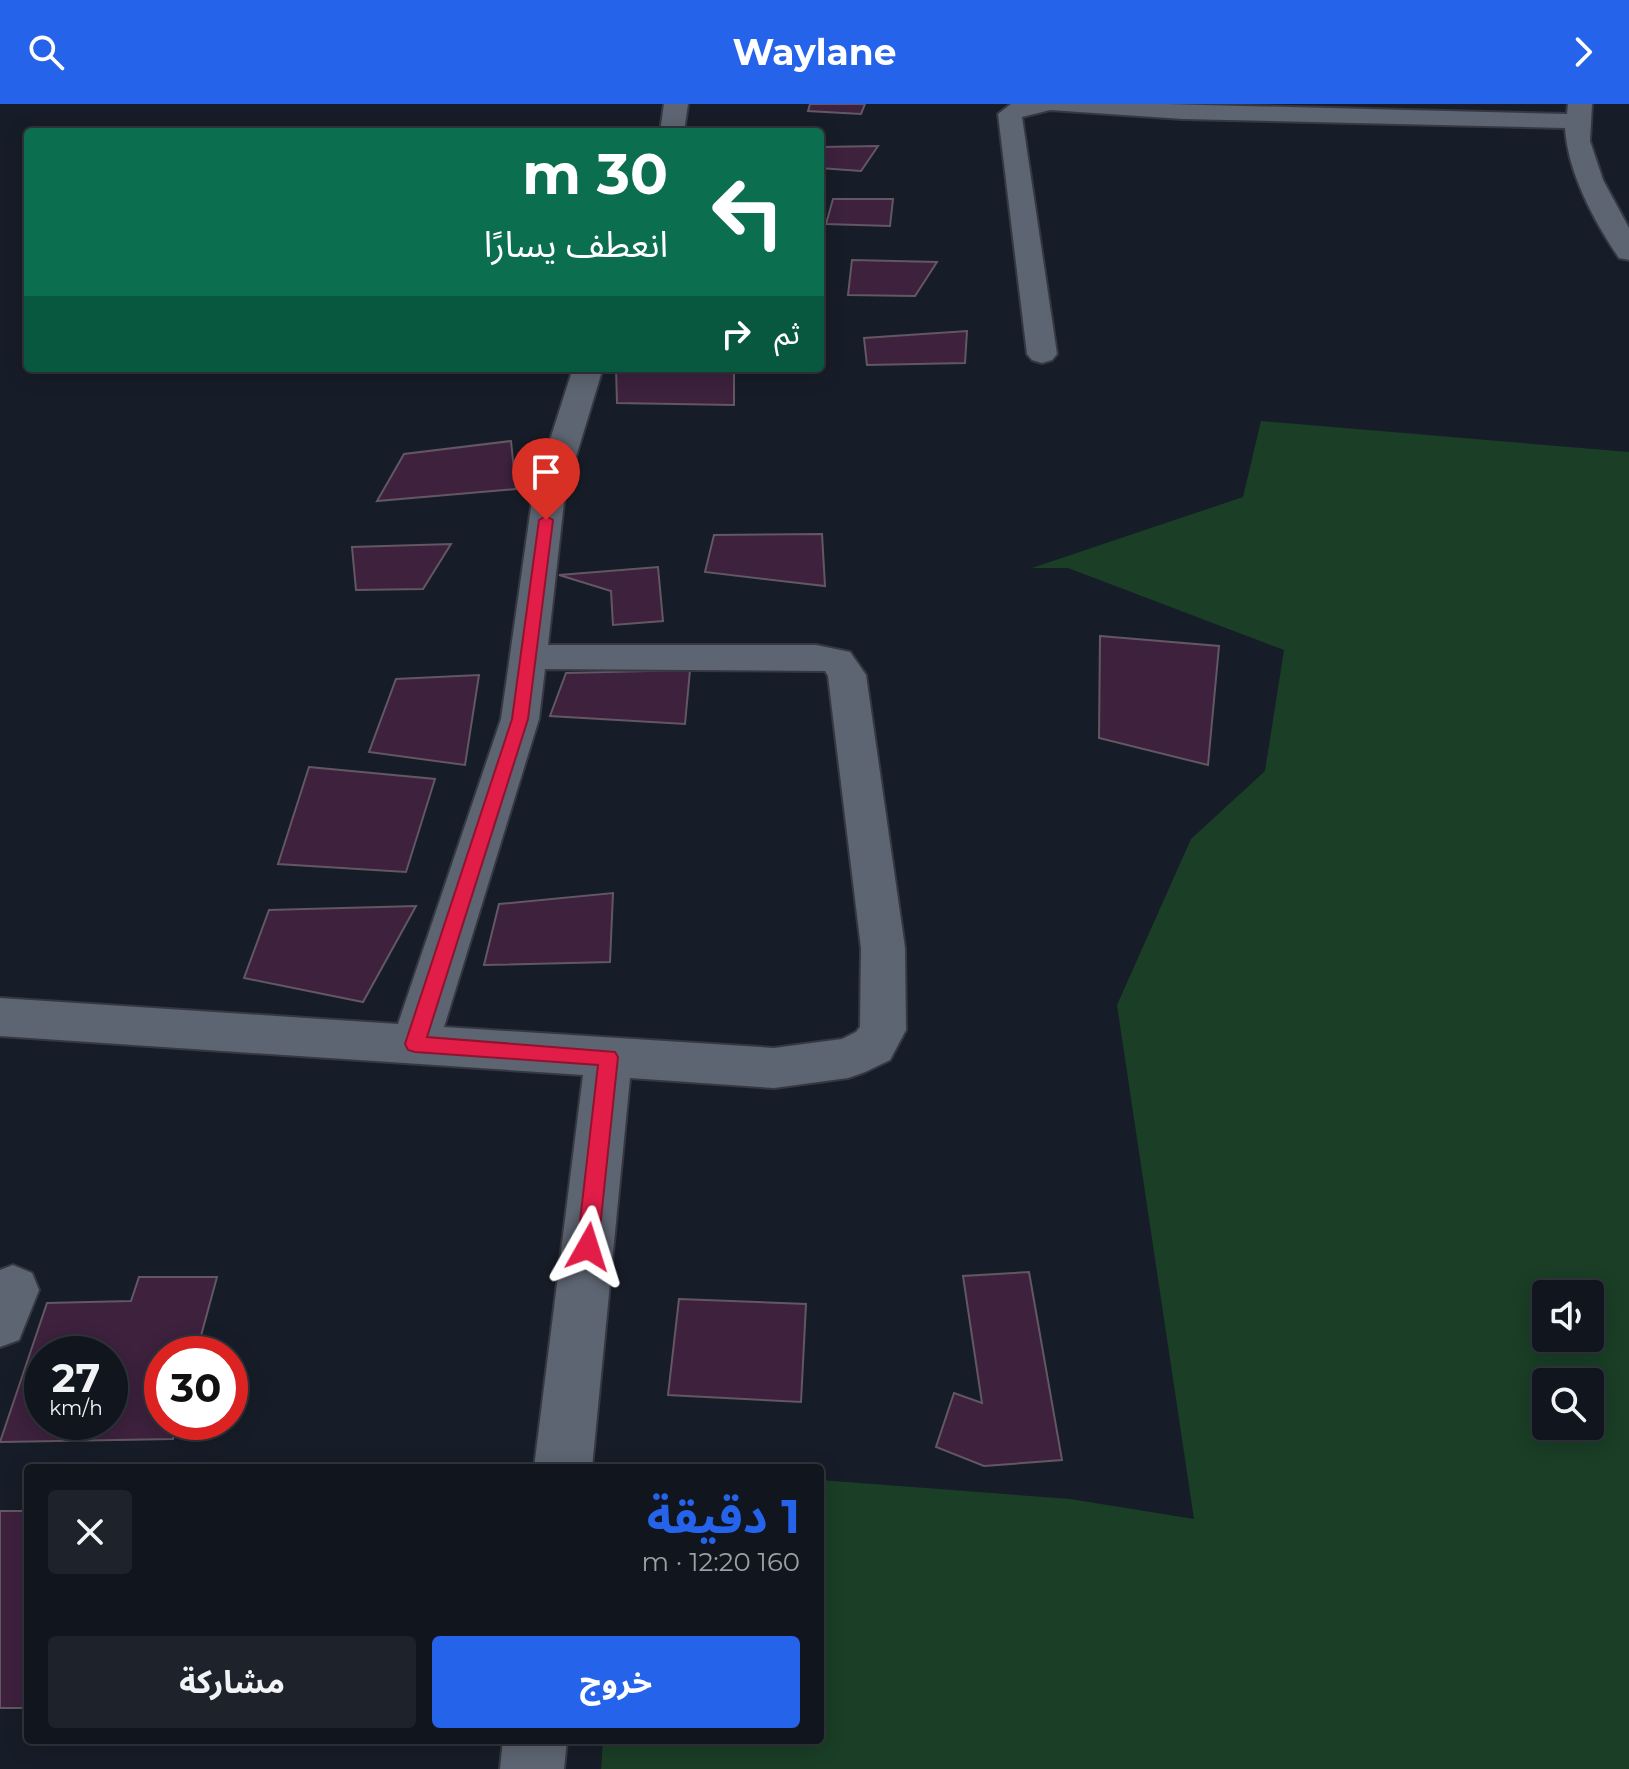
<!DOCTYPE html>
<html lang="ar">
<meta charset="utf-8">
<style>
:root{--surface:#11161e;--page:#1e232b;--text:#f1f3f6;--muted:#9c9fa4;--line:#30353c;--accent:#2563eb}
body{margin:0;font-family:Montserrat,"Noto Sans Arabic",sans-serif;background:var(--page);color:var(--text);direction:rtl;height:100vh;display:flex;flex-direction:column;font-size:30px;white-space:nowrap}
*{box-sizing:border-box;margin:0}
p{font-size:26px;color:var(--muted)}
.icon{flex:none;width:44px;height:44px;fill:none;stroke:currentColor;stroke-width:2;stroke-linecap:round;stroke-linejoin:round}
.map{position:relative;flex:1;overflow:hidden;direction:ltr}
.details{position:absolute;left:24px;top:1360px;width:800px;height:280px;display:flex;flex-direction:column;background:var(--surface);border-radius:8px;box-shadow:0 4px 20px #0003,0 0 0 2px var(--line);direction:rtl}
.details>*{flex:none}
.hud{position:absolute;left:24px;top:24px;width:800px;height:244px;border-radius:8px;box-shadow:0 4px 20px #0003,0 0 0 2px var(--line);direction:rtl;background:#0b6e4f;color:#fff;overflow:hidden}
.tools{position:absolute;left:1532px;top:1176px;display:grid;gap:16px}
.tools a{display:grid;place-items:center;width:72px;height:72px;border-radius:8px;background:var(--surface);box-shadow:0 4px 20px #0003,0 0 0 2px var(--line);font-size:40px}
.speed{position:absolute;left:24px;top:1232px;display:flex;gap:16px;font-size:40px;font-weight:700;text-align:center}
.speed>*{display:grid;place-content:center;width:104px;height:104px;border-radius:50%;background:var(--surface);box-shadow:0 4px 20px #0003,0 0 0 2px var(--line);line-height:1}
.speed small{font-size:20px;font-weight:400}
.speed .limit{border:12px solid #d22;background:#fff;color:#111}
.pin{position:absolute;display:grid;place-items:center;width:68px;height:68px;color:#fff;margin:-82px -34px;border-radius:50% 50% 50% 0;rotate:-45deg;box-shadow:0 0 8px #0007}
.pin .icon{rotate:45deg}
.me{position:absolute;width:88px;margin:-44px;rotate:6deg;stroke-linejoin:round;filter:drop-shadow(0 0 6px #0008)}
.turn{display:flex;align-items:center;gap:28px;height:168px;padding:0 24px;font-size:36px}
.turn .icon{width:104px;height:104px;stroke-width:2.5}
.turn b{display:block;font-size:56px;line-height:68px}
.then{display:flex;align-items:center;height:76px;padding:0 24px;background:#0003;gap:16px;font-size:30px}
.round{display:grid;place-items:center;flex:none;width:84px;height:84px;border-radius:8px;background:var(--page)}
.head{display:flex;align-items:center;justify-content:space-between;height:136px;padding:0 24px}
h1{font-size:48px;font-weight:700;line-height:60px;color:var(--accent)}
.button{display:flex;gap:16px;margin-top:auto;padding:16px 24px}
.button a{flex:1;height:92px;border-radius:8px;background:var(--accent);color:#fff;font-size:32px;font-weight:700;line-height:92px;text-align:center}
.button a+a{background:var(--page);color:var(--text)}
header{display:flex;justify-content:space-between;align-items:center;height:104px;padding:0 24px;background:var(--accent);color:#fff;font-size:36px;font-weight:700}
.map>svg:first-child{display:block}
</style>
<header><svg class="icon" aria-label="forward" viewBox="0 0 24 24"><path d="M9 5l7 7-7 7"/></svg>Waylane<svg class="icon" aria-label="search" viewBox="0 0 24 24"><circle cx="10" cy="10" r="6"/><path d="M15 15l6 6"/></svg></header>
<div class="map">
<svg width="1629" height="1665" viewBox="0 0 1629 1665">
<rect width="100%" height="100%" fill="#171d28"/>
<path fill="#1a3e26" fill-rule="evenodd" d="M1261 317 1629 348V1665H601L603 1636H820V1376L1070 1395 1194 1415 1117 901 1191 735 1265 667 1284 546 1068 464H1032L1243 393ZM1546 1190H1590V1234H1546ZM1546 1278H1590V1322H1546Z"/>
<g fill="#3d213d" stroke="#625762" stroke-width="2" fill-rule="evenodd">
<path d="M810 0H865L861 10 808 7Z"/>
<path d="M878 42 861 67 820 64 822 43Z"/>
<path d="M833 95H893L890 122 826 120Z"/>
<path d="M852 156 937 158 915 192 848 191Z"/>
<path d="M967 227 965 259 867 261 864 234Z"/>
<path d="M616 264H734V301L617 299Z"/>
<path d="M511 337 516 385 377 397 404 350Z"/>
<path d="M822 430 825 482 705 468 714 431Z"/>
<path d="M451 440 423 485 356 486 352 443Z"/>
<path d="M658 463 663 517 613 521 611 487 559 471Z"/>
<path d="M1100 532 1219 542 1208 661 1099 634Z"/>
<path d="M690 566 685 620 550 612 566 569Z"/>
<path d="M479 571 465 661 369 648 396 575Z"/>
<path d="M309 663 435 675 406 768 278 760Z"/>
<path d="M613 789 610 858 484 861 499 800Z"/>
<path d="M416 802 363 898 244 874 269 806Z"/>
<path d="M1029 1168 1062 1356 984 1362 936 1343 954 1289 982 1299 963 1172Z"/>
<path d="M139 1173H217L196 1250H162V1318H178L173 1335 0 1338 47 1199 131 1197ZM42 1250H110V1318H42Z"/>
<path d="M679 1195 806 1200 801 1298 668 1291Z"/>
<rect x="0" y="1407" width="28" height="197"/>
</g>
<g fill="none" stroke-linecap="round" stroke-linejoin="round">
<defs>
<g id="minor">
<path d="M664 0H688L684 28H660Z"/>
<path d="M1011 0H1167L1567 10 1568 0H1592L1590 37 1603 76 1629 124V156L1619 154C1594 117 1568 69 1565 24L1183 15 1050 6 1022 13 1057 250 1052 256 1042 259 1032 256 1027 250 998 10Z"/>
<path d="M573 264H603L565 389 548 541H816L850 548 866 571 905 844 906 926 899 939 890 956 865 968 848 974 774 984 630 974 592 1364H534L583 971 0 932V894L398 920 501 615 533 389ZM545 565 825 567 828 572 861 844 860 923 856 928 842 935 774 944 444 923 539 615Z"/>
<path d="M13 1161 32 1169 39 1186 19 1236 0 1243V1166Z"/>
<path d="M503 1636H567L564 1665H500Z"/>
</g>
</defs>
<use href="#minor" stroke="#353841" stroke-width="4"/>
<use href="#minor" fill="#5d6572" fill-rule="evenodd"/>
</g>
<path fill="#e11d48" stroke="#92132f" stroke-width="2" d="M546 412 553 416 528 615 427 933 615 948 618 953 598 1143 595 1150 588 1153 580 1150 577 1143 598 961 415 948 408 946 405 940 512 615 539 416Z"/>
</svg>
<div class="tools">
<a><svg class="icon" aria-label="sound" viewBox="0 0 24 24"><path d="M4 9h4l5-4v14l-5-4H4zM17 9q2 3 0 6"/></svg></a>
<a><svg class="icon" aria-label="search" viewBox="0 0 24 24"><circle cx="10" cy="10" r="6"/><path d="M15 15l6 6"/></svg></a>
</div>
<div class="speed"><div>27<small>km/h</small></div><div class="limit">30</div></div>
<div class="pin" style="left:546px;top:416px;background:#d93025"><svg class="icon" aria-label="arrive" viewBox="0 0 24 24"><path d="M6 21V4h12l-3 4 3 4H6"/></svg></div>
<svg class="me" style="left:588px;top:1143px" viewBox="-20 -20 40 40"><path d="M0-17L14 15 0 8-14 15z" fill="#e11d48" stroke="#fff" stroke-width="4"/></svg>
<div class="hud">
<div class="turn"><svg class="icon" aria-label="left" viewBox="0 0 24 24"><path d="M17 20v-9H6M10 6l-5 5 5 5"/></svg><div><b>30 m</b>انعطف يسارًا</div></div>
<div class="then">ثم<svg class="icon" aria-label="right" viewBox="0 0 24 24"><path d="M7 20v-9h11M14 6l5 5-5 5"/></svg></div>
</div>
<section class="details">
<div class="head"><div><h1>1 دقيقة</h1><p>160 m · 12:20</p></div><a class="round"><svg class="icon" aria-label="close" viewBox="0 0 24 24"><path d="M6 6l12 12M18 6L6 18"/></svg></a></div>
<div class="button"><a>خروج</a><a>مشاركة</a></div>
</section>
</div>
